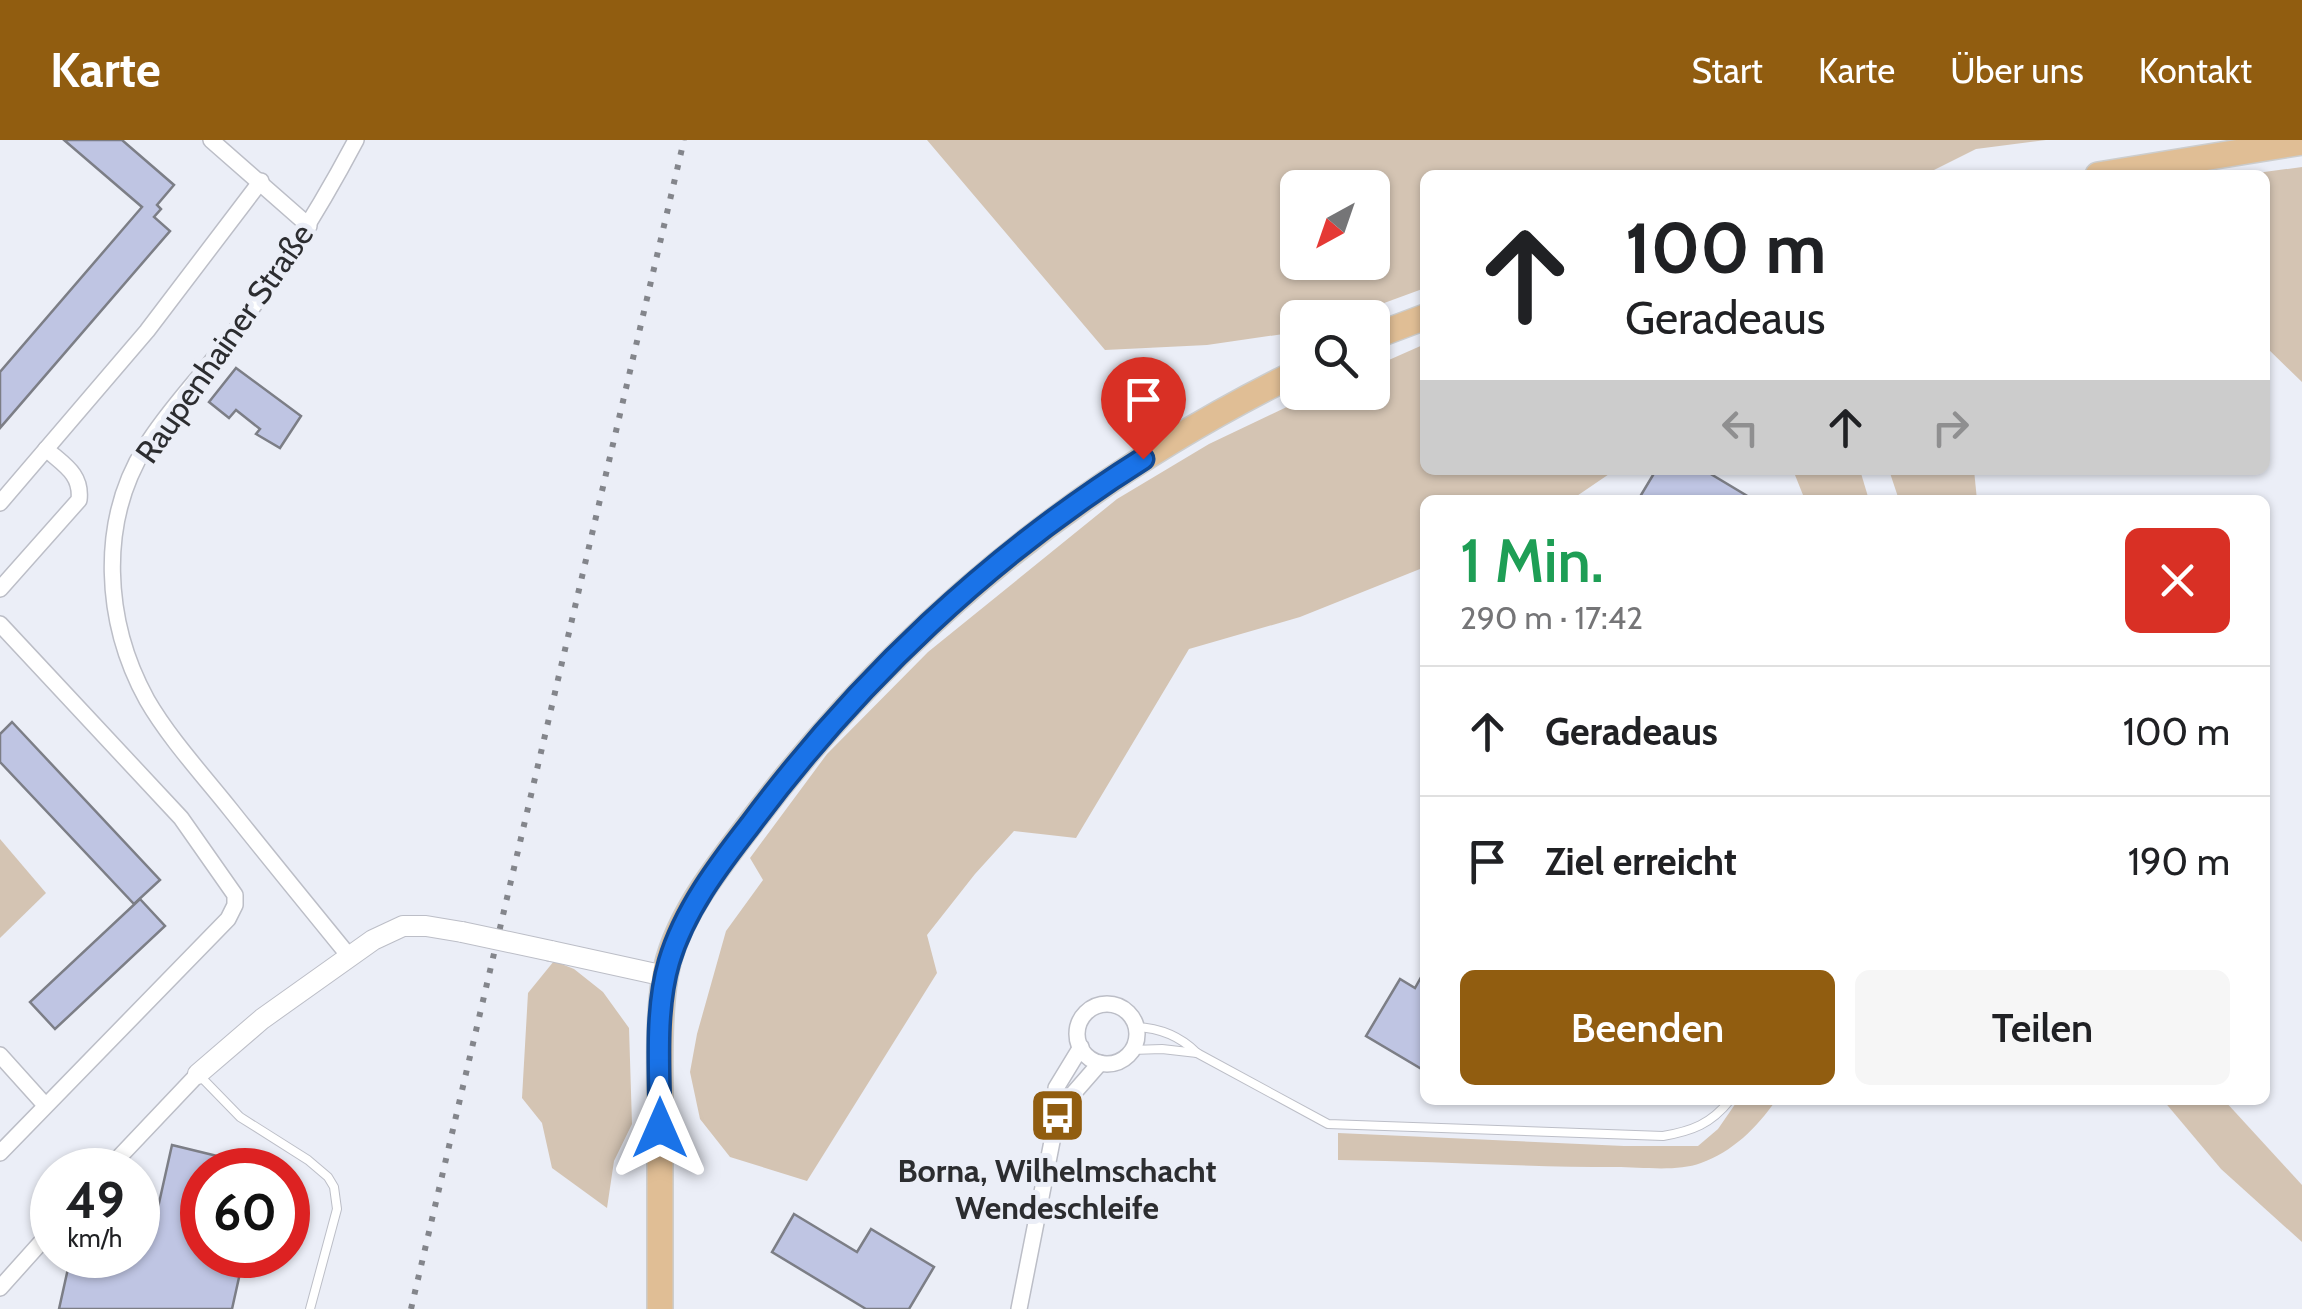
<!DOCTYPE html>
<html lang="de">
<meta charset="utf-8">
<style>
:root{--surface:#fff;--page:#f6f6f6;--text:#202124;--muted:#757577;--line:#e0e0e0;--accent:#915d10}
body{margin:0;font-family:Cabin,sans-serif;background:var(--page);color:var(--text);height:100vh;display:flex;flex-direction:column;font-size:38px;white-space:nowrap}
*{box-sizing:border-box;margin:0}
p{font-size:32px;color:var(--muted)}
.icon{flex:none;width:55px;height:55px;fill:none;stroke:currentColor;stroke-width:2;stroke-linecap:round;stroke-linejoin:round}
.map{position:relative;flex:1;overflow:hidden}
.sheet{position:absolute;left:1420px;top:355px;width:850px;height:610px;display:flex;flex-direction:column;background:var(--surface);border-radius:15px;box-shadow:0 2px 8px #0004}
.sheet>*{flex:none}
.hud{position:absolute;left:1420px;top:30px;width:850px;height:305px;border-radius:15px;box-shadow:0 2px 8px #0004;background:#fff;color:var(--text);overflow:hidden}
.needle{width:65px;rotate:220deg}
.fabs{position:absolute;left:1280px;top:30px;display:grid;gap:20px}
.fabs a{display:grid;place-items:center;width:110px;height:110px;border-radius:15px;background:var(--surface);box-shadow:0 2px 8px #0004;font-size:50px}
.speed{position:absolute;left:30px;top:1008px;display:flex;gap:20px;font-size:50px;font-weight:700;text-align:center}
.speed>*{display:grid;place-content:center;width:130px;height:130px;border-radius:50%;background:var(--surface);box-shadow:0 2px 8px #0004;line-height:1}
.speed small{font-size:25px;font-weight:400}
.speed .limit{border:15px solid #d22;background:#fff;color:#111}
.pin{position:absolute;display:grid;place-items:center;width:85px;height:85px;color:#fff;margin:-102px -42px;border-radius:50% 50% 50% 0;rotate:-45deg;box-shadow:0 0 10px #0007}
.pin .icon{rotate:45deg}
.me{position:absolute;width:110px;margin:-55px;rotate:0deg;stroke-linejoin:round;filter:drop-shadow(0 0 8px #0008)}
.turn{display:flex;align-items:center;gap:35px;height:210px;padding:0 40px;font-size:45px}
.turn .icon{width:130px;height:130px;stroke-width:2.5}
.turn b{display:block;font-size:70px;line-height:85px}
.lanes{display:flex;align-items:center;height:95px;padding:0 40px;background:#0003;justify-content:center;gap:50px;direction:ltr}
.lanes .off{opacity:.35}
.round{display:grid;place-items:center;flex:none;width:105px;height:105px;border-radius:15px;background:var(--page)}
.overview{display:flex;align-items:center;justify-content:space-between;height:170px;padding:0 40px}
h1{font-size:60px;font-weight:600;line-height:75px;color:#1e9e55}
.cta{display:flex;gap:20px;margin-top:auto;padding:20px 40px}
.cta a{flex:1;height:115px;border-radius:15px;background:var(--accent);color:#fff;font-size:40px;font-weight:600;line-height:115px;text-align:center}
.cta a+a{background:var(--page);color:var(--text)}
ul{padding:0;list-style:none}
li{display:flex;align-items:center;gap:30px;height:130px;padding:0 40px;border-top:2px solid var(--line)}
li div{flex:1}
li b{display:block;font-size:38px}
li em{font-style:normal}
header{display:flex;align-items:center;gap:60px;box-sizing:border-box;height:140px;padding:0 50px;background:var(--accent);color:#fff}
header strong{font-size:48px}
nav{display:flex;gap:55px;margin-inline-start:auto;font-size:35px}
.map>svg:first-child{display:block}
</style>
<header>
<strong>Karte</strong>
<nav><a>Start</a><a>Karte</a><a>Über uns</a><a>Kontakt</a></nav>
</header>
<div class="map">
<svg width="2302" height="1169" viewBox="0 0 2302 1169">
<rect width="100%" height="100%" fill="#ebeef7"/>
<g fill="#d4c4b3" fill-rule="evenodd">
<path d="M927 0H2046L1976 9 1924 35H1425V148L1346 177 1298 178 1297 192 1207 205 1105 210ZM1298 48H1372V122H1298Z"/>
<path d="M2302 27V242L2265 206V35H2242Z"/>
<path d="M1425 204V330H1615L1571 360H1425V427L1300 477 1189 509 1076 698 1014 691 975 734 927 795 937 833 807 1041 730 1017 700 979 690 932 697 894 726 791 763 740 750 718 827 614 928 512 1117 359 1209 304 1316 253 1372 252 1373 227Z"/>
<path d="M1793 330H1860L1869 360H1805Z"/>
<path d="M1889 330H1974L1977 360H1899Z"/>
<path d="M0 699 46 753 0 798Z"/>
<path d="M554 821 574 829 603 852 629 888 632 984 614 1021 607 1068 552 1028 542 983 522 958 528 853Z"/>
<path d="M1738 960 1753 964 1756 960H1776C1757 988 1732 1012 1701 1023 1677 1032 1641 1027 1616 1027 1523 1027 1431 1021 1338 1020V993L1624 1006H1698L1718 989Z"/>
<path d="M2163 960H2224L2302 1045V1102L2221 1029Z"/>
</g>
<g fill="#bfc5e3" stroke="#7c7e86" stroke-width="2.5">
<path d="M64 0H122L174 45 157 65 161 69 154 77 170 91 0 288V232L142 67Z"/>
<path d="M236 228 301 276 280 308 256 294 260 289 236 270 229 278 209 262Z"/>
<path d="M1656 330H1704L1754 360H1638Z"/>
<path d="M12 582 160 740 134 764 0 622V594Z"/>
<path d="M140 759 165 786 55 889 30 862Z"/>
<path d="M1425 830V931L1366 896 1400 839 1415 848Z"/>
<path d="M172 1005 250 1024 249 1030H202V1115H244L232 1169H59L69 1124 101 1131 105 1115H138V1067L157 1072Z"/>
<path d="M794 1074 857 1112 871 1089 934 1127 909 1169H866L772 1112Z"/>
</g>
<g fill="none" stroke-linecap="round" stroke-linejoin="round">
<defs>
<g id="service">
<path d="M1136 887C1161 888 1180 896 1197 913L1328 984 1663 996C1692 991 1711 984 1730 960"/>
<path d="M1132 910 1162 909 1197 913"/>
<path d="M201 937 240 977 308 1020 328 1037 334 1047 337 1069 310 1169"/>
</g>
<g id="minor">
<path d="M211 0 309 86"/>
<path d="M0 363 147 191 261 41"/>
<path d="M0 449 79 360C82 334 64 325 46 309"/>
<path d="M0 484 181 678 235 755V765L228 779 0 1013"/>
<path d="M349 816C309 767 269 718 230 669 202 634 169 598 147 560 104 482 98 382 146 306 168 270 200 238 225 204 275 140 318 72 356 0"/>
<circle cx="1107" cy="894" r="30"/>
<path d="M0 915 45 965"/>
<path d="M1058 971 1100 923"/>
<path d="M107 1030 198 934"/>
<path d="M0 1148 52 1090"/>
<path d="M1019 1169 1058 971 1056 948 1081 907"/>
</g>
<g id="tertiary">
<path d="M551 811 665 836"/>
<path d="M198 934 262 879 373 800 403 786H426L462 792"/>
</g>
<g id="primary">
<path d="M2098 35 2302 2"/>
<path d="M1372 197 1425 177"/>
<path d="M660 1169C660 1103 660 1038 660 972 660 928 658 880 665 836 675 778 719 725 754 679 899 487 1082 338 1298 232"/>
</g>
</defs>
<use href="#service" stroke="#bcbec7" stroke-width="10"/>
<use href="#minor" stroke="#bcbec7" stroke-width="18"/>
<use href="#tertiary" stroke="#bcbec7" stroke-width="22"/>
<use href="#primary" stroke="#cccdcd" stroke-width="28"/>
<use href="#service" stroke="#fff" stroke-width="8"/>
<use href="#minor" stroke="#fff" stroke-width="15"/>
<use href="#tertiary" stroke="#fff" stroke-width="20"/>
<use href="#primary" stroke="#e0be95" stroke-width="25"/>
<path stroke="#83858b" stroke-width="6" stroke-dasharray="5 10" stroke-linecap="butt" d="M411 1169 684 0"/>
<defs>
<path id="tertiary-bridge" d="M462 792 551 811"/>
</defs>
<use href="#tertiary-bridge" stroke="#bcbec7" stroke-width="22" stroke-linecap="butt"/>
<use href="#tertiary-bridge" stroke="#fff" stroke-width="20"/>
</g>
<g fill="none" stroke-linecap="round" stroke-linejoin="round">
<defs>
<path id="route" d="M660 988C660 935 654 873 669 822 684 771 718 726 750 685 857 541 990 415 1143 319"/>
</defs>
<use href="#route" stroke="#114b97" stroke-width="25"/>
<use href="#route" stroke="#1a73e8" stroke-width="18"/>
</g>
<defs>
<symbol id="bus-square" viewBox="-11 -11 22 22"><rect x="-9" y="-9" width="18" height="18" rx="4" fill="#915d10" stroke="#ebeef7"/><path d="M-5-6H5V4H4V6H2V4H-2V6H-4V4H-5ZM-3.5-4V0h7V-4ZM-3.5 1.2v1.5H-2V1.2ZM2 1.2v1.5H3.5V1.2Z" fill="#fff"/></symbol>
</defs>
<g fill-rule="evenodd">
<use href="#bus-square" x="1026" y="944" width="63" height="63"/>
</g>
<g text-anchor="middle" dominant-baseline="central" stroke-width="10" stroke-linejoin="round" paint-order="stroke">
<g font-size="32" fill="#2c2d30" stroke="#ebeef7">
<text transform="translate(224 203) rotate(-55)">Raupenhainer Straße</text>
</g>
<g font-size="32" font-weight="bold" fill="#2c2d30" stroke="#ebeef7">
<text x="1057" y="1030">Borna, Wilhelmschacht<tspan x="1057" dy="37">Wendeschleife</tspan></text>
</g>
</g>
</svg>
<div class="fabs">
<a><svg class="needle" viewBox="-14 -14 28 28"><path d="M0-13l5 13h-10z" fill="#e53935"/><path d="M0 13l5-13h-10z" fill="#757577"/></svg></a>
<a><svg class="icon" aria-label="search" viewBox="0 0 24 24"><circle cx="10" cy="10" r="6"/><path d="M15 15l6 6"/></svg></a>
</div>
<div class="speed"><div>49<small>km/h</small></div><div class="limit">60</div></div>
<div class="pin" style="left:1143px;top:319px;background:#d93025"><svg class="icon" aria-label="arrive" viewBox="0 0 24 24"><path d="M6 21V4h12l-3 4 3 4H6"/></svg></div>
<svg class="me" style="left:660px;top:988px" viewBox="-20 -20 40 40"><path d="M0-17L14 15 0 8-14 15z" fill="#1a73e8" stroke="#fff" stroke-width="4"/></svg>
<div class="hud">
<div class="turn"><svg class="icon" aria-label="ahead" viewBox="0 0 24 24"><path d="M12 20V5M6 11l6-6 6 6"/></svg><div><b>100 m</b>Geradeaus</div></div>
<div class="lanes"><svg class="icon off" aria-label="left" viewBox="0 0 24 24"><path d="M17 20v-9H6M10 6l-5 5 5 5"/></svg><svg class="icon" aria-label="ahead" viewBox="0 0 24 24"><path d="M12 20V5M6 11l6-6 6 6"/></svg><svg class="icon off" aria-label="right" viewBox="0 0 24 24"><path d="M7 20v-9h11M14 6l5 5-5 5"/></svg></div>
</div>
<section class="sheet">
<div class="overview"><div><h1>1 Min.</h1><p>290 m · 17:42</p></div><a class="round" style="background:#d93025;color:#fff"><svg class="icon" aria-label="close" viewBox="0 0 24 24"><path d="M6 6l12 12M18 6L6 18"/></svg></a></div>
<ul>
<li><svg class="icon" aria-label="ahead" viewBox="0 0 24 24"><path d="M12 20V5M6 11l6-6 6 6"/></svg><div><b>Geradeaus</b></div><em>100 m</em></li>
<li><svg class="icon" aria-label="arrive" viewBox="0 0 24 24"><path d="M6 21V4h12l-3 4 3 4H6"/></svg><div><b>Ziel erreicht</b></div><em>190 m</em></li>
</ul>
<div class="cta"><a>Beenden</a><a>Teilen</a></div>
</section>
</div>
